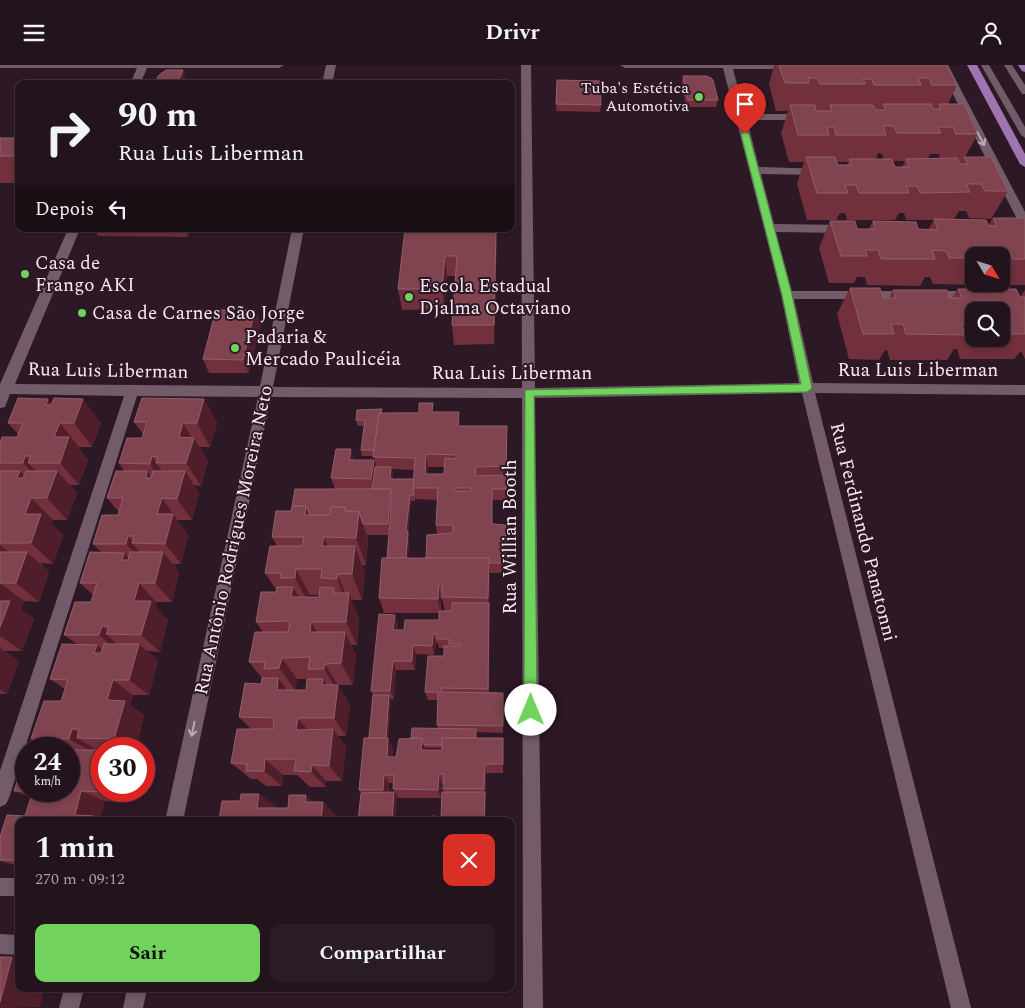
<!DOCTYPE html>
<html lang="pt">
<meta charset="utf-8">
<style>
:root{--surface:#22131c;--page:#2a1c25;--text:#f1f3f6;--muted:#a29ea3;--line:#3f323b;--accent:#71d35e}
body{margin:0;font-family:Spectral,serif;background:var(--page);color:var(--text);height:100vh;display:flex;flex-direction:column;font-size:19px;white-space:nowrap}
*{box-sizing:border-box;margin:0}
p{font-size:16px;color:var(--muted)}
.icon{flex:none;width:28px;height:28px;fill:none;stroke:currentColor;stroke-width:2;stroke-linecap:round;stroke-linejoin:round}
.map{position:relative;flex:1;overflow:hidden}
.panel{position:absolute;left:15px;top:752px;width:500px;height:175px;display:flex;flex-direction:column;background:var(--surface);border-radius:10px;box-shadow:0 2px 8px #0003,0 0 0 1px var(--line)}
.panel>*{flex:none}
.banner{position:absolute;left:15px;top:15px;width:500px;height:152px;border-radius:10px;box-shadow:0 2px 8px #0003,0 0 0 1px var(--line);background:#22131c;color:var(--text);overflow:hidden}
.needle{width:32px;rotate:128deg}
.buttons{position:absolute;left:965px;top:182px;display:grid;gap:10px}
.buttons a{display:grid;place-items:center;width:45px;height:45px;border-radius:10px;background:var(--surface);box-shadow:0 2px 8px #0003,0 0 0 1px var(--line);font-size:25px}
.speed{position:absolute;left:15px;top:672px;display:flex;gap:10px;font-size:25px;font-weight:700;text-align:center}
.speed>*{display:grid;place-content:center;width:65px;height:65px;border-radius:50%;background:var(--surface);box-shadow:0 2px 8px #0003,0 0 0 1px var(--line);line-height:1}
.speed small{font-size:12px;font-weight:400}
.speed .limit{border:8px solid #d22;background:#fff;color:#111}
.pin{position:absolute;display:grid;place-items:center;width:42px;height:42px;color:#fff;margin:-51px -21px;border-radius:50% 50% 50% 0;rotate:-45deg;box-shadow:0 0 5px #0007}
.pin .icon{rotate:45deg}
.me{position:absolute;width:55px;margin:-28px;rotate:0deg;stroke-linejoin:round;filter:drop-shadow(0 0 4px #0008)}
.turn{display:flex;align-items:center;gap:18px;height:105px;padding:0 20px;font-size:22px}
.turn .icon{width:65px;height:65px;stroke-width:2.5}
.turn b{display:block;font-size:35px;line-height:42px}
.then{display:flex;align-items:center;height:48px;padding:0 20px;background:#0003;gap:10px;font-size:19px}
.round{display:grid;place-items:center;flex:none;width:52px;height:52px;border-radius:10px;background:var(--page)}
.head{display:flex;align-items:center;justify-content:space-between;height:85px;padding:0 20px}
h1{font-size:30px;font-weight:700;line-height:38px}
.primary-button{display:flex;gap:10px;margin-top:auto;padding:10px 20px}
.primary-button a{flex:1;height:58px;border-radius:10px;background:var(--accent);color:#111;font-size:20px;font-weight:700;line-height:58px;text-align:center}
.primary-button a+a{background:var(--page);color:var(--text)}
header{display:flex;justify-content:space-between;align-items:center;height:65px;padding:0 20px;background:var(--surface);font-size:22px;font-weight:700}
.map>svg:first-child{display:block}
</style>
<header><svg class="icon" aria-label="menu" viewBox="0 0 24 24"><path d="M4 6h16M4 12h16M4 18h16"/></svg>Drivr<svg class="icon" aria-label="person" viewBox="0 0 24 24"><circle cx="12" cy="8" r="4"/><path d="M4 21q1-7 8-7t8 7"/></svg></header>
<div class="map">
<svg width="1025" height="943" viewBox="0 0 1025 943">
<rect width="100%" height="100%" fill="#2d1926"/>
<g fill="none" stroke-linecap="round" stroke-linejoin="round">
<g fill="#735b6a" fill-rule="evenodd">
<path d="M981 0H989L1025 62V73L1021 70Z"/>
<path d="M1004 0H1012L1025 20V29H1022Z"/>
</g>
<g fill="#735b6a" fill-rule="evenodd">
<path d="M0 0H284L279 3H147L140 19H130L137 3H0Z"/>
<path d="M326 0H336L332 19H322Z"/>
<path d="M521 0H531L535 323 799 318 781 230 723 3H625L620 0H798L797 3 794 4H733L745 49H807L812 52 807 55H747L759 102 821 104 826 107 821 110 761 109 774 159 846 160 852 164 846 168 776 167 792 226H973L979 230 973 234H794L813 318 1025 320V330L815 328 971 943H951L802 328 535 333 543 943H523L522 333 271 332 183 756H165L258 332 137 331 9 733 6 739 0 742V706L124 331 10 329 5 342 0 343V319L68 164H80L15 319 260 321 292 164H304L273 322 522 323Z"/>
<rect x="0" y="813" width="19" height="18"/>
<path d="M0 869 19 870V890L0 889Z"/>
<path d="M64 924H84L79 943H59Z"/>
<path d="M127 924H147L143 943H123Z"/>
</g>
<path fill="#735b6a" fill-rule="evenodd" d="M938 0H948L1025 147V162L1019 158Z"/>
<g fill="#9e75b1" fill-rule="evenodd">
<path d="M967 0H977L1025 89V102L1020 99Z"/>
<path d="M1018 0H1025V7L1022 6Z"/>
</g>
</g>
<g fill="#71303c" fill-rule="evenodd">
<path d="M774 0H947L957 20 948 39 978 69 965 92 1008 126 991 154 969 153 966 146H959L954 154 988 161 993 153H1025V220H994V219H1001V191H974V219H984L983 220 933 219 930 212H925L920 221 867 220 865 212H857L854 218H829L819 183 830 156 857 164H869L873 156 918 164 928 165 934 155H906L904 148H899L895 155H847L845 148H840L836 155H807L797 119 804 97H789L781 68 788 46H776L769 19ZM878 88 882 89 884 94H876ZM930 89H939L940 93H928ZM892 96H905L902 102H895ZM837 97H848L847 100H838Z"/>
<path d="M683 11 718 35 716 42H686L682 18Z"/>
<path d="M557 15 601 40 600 47 556 46Z"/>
<rect x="0" y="73" width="19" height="45"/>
<path d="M94 164H191L188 172 98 171Z"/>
<path d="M405 164H497L494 279 454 280 452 260 455 211H447L444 244 402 245 398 224Z"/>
<path d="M850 223 883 233H889L893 225 952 233 958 224 1020 232 1025 225V294L1021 286 1014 294H960L957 284H954L947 295H890L887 285H885L879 295 849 294 837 249ZM974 246H1001V274H974Z"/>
<path d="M261 258 249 308H209L203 294Z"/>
<path d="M142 333 204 334 217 358 210 382H199L208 396 201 421 194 420 199 428 192 455H177L188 470 181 499H173L179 507 172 537H156L155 541 168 555 160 587 147 586 158 596 149 630H133L130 640 144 650 136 684H101V726H125L122 737 105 736 100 753 109 756H19V801L0 796V772L7 750 25 751 31 732 14 726 26 689V726H69V687L72 689V687H69V684H51L31 674 44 636H61L65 624 50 614 62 579H77L64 570 75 537H91L93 530 80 518 90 487H101L93 479 102 450H118L119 447 107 433 116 406H124L119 398 127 373H142L143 369 134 357Z"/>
<path d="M52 338 101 358 92 382H79L78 383 88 395 79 420H70L77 428 67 455H53L51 459 63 470 53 499 40 498 49 507 39 537 24 536 21 545 34 554 22 586H4L19 596 7 629H0V378L17 372 18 369 8 358Z"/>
<path d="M382 344V348L434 347 460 361H507V435H492V459L506 471 505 508H490L489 543V627L503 628V668L476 667V673L503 683V708H486L485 756H432L441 752 444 727 443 724V718H442L441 733H398L393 724 394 718H389V727L397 733 361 728 359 725 369 673 373 630 371 626 398 559 397 565H404L439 555V548H384L379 533 387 493 389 470H367L368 475 366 500H362L365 508 362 535H351L359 553 357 580H351L356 590 353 620H338L350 640 346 671H338L346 682 342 716H326V722H310L297 710H283L282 721H266L257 714H251L231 698 251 664 239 652 261 619 262 613 249 597 263 567 256 557 277 526 265 508 277 481 272 472 291 446 335 424 331 413 354 395 376 402 374 391H362L361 385 364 361H358L356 355ZM428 402H444V409H428ZM392 404 414 405V414H392L393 408ZM415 433V434L438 435 436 460 437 469 426 493H408L409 472 408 466 411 436H415ZM310 530H319V532H309ZM441 534H442L445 546H441ZM436 578H438L439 583H444V591L425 627 428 635H438L437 660 438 664 411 673 396 692H392L393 683 388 674 391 634H394L396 605H415L416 589 434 590ZM297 614H307L306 625H295ZM425 683H442V685H425Z"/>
</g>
<g fill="#501e2b">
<path d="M183 5 188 19H177Z"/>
<path d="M185 164H191L188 172Z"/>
<path d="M496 164H497L494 279V260Z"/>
<path d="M445 191 447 211 444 244 442 224Z"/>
<path d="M255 245 261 258 249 308 243 295Z"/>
<path d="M48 334 67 358 46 340Z"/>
<path d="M83 334 101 358 92 382 74 358Z"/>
<path d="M204 334 217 358 210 382 197 358Z"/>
<path d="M459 347 460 360 459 373 458 361Z"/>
<path d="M60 358 79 382 78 383 88 395 79 420 60 398 54 372Z"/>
<path d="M183 358 193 375 194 373 208 396 201 421 186 398 179 372Z"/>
<path d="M351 384 354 396 349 395Z"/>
<path d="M426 389 428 402 427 421 425 409Z"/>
<path d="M25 391 31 398H28L45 416 44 421 23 398Z"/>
<path d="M152 391 167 414 165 421 150 399Z"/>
<path d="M374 395 377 407 374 425 371 414Z"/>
<path d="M391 402 393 408 391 420 390 414Z"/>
<path d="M20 406 41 428 17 413Z"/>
<path d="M57 406 77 428 67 455 47 433Z"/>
<path d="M147 406 163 428 162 433 188 470 181 499 165 479 157 449 146 413Z"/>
<path d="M185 406 199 428 192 455 177 434Z"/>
<path d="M391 424 394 436 391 470 388 459Z"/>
<path d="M410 430 411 436 407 472 406 466Z"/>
<path d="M31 433 53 455 51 459 63 470 53 499 31 478 25 449Z"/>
<path d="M306 441 319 470 305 450Z"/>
<path d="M359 447 368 475 366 500 356 473Z"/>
<path d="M408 466 409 472 407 508 406 503Z"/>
<path d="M128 471 135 478H132L145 493 144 499 126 479Z"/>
<path d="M324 472 336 500 322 481Z"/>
<path d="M0 480 17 494 0 486Z"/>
<path d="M355 481 365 508 362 535 352 509Z"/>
<path d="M27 487 49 507 39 537 16 518Z"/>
<path d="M163 487 179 507 172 537 155 518Z"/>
<path d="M124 488 142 507 122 495Z"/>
<path d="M489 493 490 508 489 632 488 533Z"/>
<path d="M296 504 310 530 309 539 295 513Z"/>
<path d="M337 509 348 534 349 528 359 553 357 580 346 557 347 539 337 514Z"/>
<path d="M0 518 24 536 21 545 34 554 22 586 0 571Z"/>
<path d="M139 518 156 537 155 541 168 555 160 587 141 570 134 536Z"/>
<path d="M439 519 441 534 440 548 438 534Z"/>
<path d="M293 522 307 547 291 532Z"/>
<path d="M395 550 398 559 396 574 393 565Z"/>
<path d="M311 557 325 580 310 567Z"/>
<path d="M102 561 112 569H106L121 582 119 587 99 570Z"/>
<path d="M345 567 356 590 353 620 341 598Z"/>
<path d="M433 569 436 578 434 590 432 581Z"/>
<path d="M139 579 158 596 149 630 129 615Z"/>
<path d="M97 580 117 596 94 588Z"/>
<path d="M413 580 416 589 415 605 412 596Z"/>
<path d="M0 583 19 596 7 629 0 625Z"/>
<path d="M282 593 297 614 295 625 279 603Z"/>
<path d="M393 596 396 605 394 634 390 626Z"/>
<path d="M325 599 338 620 337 625 324 604Z"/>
<path d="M278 613 294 634 277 625Z"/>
<path d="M323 614 336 634 322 620Z"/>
<path d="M113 615 133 630 130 640 144 650 136 684H130L114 674 107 635Z"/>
<path d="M338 620 350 640 346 671 334 653Z"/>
<path d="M389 630 391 634 388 674 393 683 392 701 387 692 386 680Z"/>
<path d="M298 653 313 672 296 665Z"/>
<path d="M72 664 89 674 77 673 94 683 92 687 69 674Z"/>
<path d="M333 664 346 682 342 716 329 701Z"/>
<path d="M422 673 425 683V695L421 685Z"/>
<path d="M69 687 89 698H69Z"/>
<path d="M265 694 283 710 282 721 264 706Z"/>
<path d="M485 699 486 708 485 756H484Z"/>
<path d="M312 700 326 716V722L311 707Z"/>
<path d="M439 709 442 718 441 733 438 725Z"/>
<path d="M384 710 389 718 388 733 383 725Z"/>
<path d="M101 720V726H125L122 737 100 727Z"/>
<path d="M81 726 105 736 100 753 109 756H91L75 750Z"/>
<path d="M394 727 397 733 396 756H392Z"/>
<path d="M259 729 278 743H257Z"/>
<path d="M306 730 321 744 305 737Z"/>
<path d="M323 737 337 751 336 756H321Z"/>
<path d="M12 892H19V924H45L40 942 0 943V937Z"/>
</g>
<g fill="#7f444f" stroke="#925e68" fill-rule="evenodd">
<path d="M779 0H947L957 20H932L929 13H918L921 20H874L872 14H863L865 19H820L817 13H808L809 18H785Z"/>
<path d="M166 5H183L177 19H155L158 11Z"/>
<path d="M683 11H706L711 13 713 15 718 35H688Z"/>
<path d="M557 15 600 16 601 40 556 39Z"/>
<path d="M883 39H931L933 44H941L939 39H964L978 69H956L953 62H938L941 68H897L894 61H883L886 70H836L834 62H827L829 70H798L790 40H815L816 46H832L830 40H873L875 45H886Z"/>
<rect x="0" y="73" width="19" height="18"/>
<path d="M806 92H835L838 100H852L849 94H892L895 102H909L906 94 957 93 960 99H968L964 92H991L1008 126H985L981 119H966L970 127 920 128 917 121H906L909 128H859L856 120H845L848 128H817Z"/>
<path d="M993 153H1025V194H1013L1010 187H998L1000 191H974V193H949L946 186 932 185 935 194H881L878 185H865L867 191H841L830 156H855L857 164H875L873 156 916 157 918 164 938 165 934 154 986 155 989 161H997Z"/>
<path d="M405 164H496L494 260H452L457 191H445L442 224H398Z"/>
<path d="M850 223H880L883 233H896L893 225H947L949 233H962L958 224H1016L1020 232H1025V269H1001V246H974V259H961L965 270 906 269 903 259H891L894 269H863Z"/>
<path d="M216 245H255L243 295 203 294Z"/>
<path d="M18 333 48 334 46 340H51L54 333 83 334 74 358H60L54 372H69L60 398H28L31 391H25L23 398H0V378L2 372H17L23 358H8Z"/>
<path d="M142 333 204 334 197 358H183L179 372 194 373 186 398H156L158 392 152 391 150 399 119 398 127 373H142L147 357H134Z"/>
<path d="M419 338H433L432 347H459L458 361H507L506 401 476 402 475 411 507 410 506 424H492V459L506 460 505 498H489V493H426L427 470 453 468V460H436L438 423H413L415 393 373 392 379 348H419ZM426 389 456 390V394L445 393 444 409H425ZM454 423H471V426H454Z"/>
<path d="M382 344 381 348H379L374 385H361L365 355H356L357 345Z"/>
<path d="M336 384H351L349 395H374L371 414 331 413Z"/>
<path d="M375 402H391L390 414H414L413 423 414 430H410L406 466H408L406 493H387L392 430 391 424H372Z"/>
<path d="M0 406H20L17 413H23L26 406H57L47 433H31L25 449H41L31 478H0Z"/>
<path d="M116 406H147L146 413H151L153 406H185L177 434 162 433 157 449H173L165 479 132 478 134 471H128L126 479H93L102 450H118L123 433H107Z"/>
<path d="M295 424H391L388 459H363L359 447 347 446 345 442H331L330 450H310L306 441H292Z"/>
<path d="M292 441H306L305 450H330L331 442H345V446L359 447 356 473 324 472 322 481H355L352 509H337V514L321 513 322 504H296L295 513H280L281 508H265L270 481H302L304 472H272L276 446H291Z"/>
<path d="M0 487H27L16 518H0Z"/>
<path d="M90 487 124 488 122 495H128L130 487H163L155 518H139L134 536H151L141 570 106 569 109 561H102L99 570H64L75 537H91L97 518H80Z"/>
<path d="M382 493H489L488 533 442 532V519H439L438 534 379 533Z"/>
<path d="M277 522H293L291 532H319L320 522 334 523V528H349L346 557H311L310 567H345L341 598 325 599 324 604H308L310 592 282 593 279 603 264 604 265 597H249L255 567H288L290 556 256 557 261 527H276Z"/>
<path d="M0 536H10L0 562Z"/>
<path d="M452 538H489L488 624 441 623V627L503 628V661L437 660 438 627H425L428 591H444V581H461V579H449V574H437V569H433L432 581 413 580 412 596H393L390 626H371L379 549 395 550 393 565H404L405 555H439V546H452Z"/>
<path d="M62 579 97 580 94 588H101L104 579H139L129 615H113L107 635 125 636 114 674 77 673 79 664H72L69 674H31L44 636H61L68 615 50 614Z"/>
<path d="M262 613H278L277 625H306L307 614H323L322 620H338L334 653H298L296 665 333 664 329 701 312 700 311 707 294 706 296 694H265L264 706H246L247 699 231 698 237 664H273L274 653 239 652 245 618 261 619Z"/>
<path d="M373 630H389L386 673H369Z"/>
<path d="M412 663 476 664V673H442V680H424L422 673H411Z"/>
<path d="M364 673H388L387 692H396L399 674 422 673 421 685H442V673H503V699H485L484 724H443L444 709H439L438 725 393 724 394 710H384L383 725H359Z"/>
<path d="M73 685H101V720L100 727 81 726 75 750 94 751 93 756H19V795H0V772L7 750 25 751 33 726H69V695L70 696Z"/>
<path d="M26 689V726H14Z"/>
<path d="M394 727 392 756H358L361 728Z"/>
<path d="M442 727H485L484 756H432V751L441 752Z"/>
<path d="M241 729H259L257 743H288L289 730H306L305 737H323L321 756H219L222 736H240Z"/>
<path d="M0 892H12L0 937Z"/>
</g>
<defs><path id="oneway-shaft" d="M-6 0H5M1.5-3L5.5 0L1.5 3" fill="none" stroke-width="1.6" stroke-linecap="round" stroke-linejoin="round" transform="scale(1.25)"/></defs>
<g stroke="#bca9b4">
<use href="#oneway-shaft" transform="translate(981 74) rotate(62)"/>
<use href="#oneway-shaft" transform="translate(193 664) rotate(102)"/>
</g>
<path fill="#71d35e" stroke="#49893d" d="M745 67 749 69 792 230 812 323 807 327 534 331 537 645 535 650 531 652 526 650 524 645 525 325 801 319 782 230 741 69Z"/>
<g fill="#71d35e" stroke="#2d1926" stroke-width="2">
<circle cx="699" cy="32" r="5"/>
<circle cx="25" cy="209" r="5"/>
<circle cx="409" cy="232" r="5"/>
<circle cx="82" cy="248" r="5"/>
<circle cx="235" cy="283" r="5"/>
</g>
<g text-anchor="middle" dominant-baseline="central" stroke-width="4" stroke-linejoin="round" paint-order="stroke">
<g font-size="16" fill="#f7e9f1" stroke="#2d1926" text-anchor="end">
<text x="689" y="23">Tuba's Estética<tspan x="689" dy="18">Automotiva</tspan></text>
</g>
<g font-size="19" fill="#f7e9f1" stroke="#2d1926" text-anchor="start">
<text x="35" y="198">Casa de<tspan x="35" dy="22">Frango AKI</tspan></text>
<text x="419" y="221">Escola Estadual<tspan x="419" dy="22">Djalma Octaviano</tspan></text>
<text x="92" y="248">Casa de Carnes São Jorge</text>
<text x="245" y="272">Padaria &amp;<tspan x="245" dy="22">Mercado Paulicéia</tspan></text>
</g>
<g font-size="19" fill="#f7e9f1" stroke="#2d1926">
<text x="918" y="305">Rua Luis Liberman</text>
<text transform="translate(108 306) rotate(1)">Rua Luis Liberman</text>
<text x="512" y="308">Rua Luis Liberman</text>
<text transform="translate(863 467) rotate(76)">Rua Ferdinando Panatonni</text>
<text transform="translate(510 472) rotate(-90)">Rua Willian Booth</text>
<text transform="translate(234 475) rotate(-78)">Rua Antônio Rodrigues Moreira Neto</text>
</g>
</g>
</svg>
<div class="buttons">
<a><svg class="needle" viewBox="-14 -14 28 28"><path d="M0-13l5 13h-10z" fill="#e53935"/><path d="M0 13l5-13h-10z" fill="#a29ea3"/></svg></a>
<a><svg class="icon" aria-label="search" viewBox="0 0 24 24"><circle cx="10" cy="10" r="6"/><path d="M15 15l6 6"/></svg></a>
</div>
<div class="speed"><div>24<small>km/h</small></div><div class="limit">30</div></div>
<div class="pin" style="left:745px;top:69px;background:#d93025"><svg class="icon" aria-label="arrive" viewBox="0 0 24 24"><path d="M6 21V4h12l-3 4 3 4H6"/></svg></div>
<svg class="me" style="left:531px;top:645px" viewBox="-20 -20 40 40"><circle r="19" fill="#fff"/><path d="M0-13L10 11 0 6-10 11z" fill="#71d35e"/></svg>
<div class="banner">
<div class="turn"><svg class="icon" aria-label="right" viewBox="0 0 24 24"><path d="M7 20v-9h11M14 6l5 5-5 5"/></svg><div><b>90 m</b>Rua Luis Liberman</div></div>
<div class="then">Depois<svg class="icon" aria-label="left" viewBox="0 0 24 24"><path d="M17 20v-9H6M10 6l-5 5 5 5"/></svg></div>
</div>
<section class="panel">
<div class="head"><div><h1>1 min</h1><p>270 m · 09:12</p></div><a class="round" style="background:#d93025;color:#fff"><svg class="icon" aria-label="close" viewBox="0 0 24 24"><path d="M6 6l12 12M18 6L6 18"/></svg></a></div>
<div class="primary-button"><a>Sair</a><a>Compartilhar</a></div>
</section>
</div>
